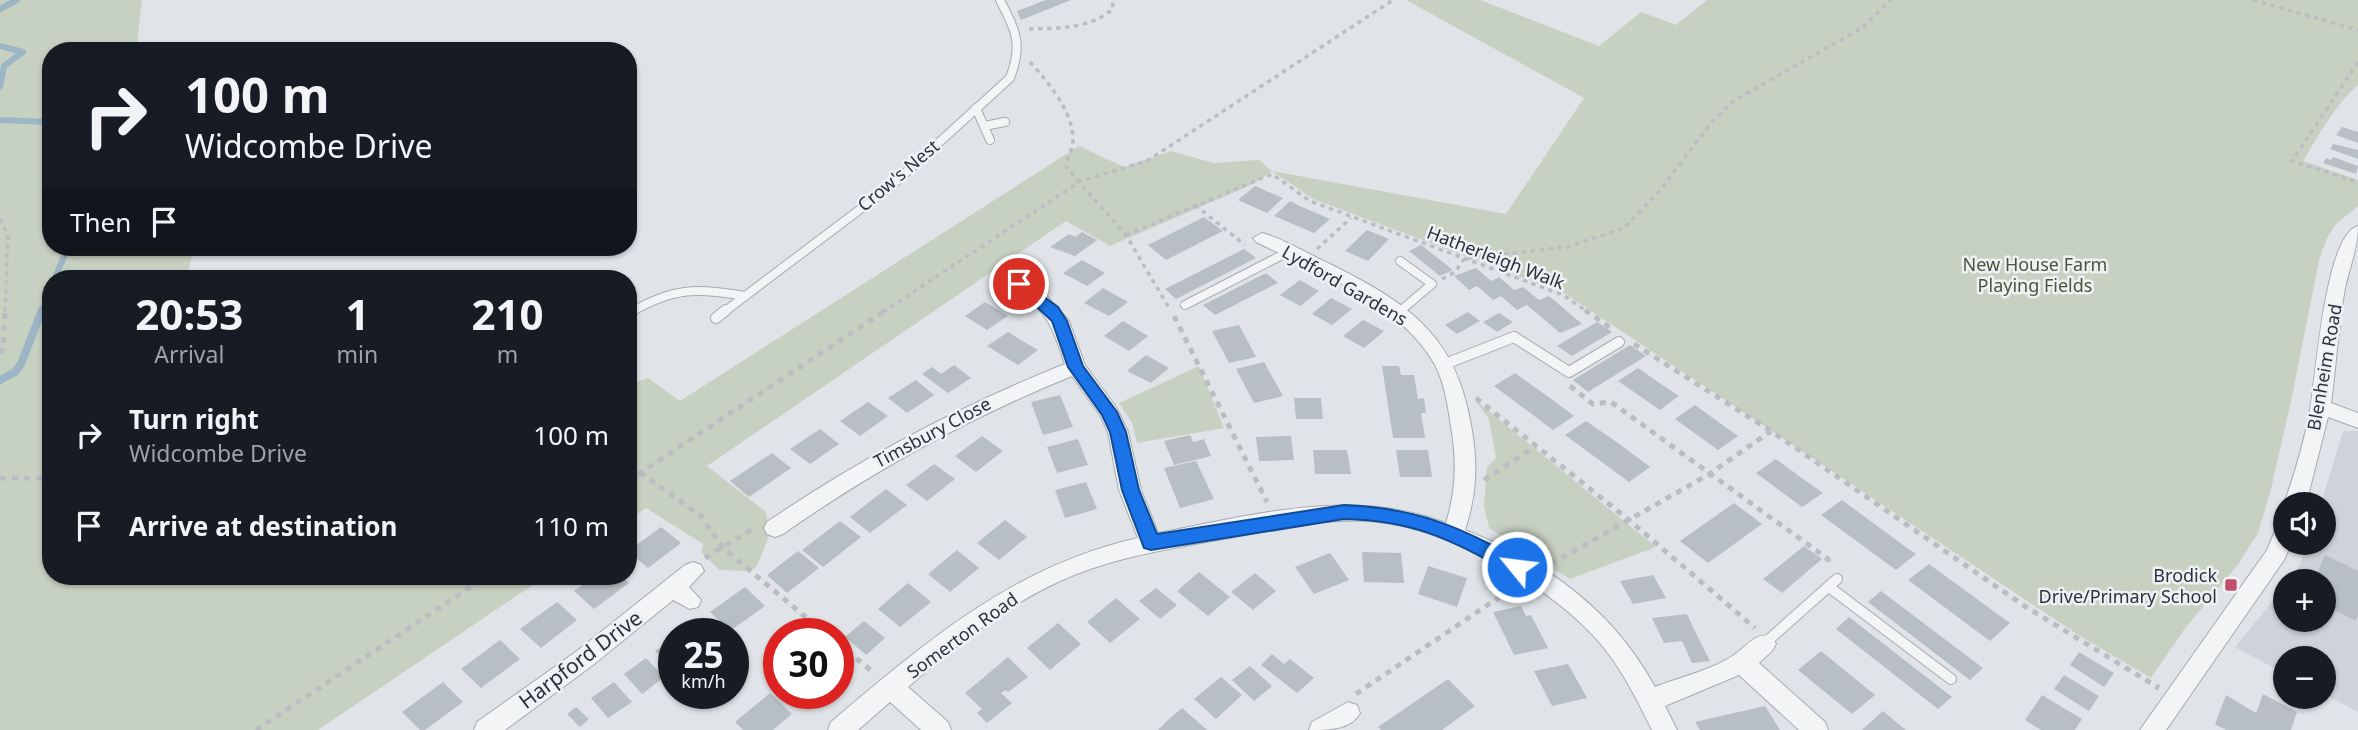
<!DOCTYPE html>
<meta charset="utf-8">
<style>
:root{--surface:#171b24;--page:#20242c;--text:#f1f3f6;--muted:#9ea1a6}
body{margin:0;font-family:"Noto Sans",sans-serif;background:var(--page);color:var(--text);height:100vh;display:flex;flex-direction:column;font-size:26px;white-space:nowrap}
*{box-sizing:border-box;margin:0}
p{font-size:23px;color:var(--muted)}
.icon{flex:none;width:38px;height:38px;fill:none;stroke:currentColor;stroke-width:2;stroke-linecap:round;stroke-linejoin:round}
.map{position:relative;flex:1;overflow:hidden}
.drawer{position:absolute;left:42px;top:270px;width:595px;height:315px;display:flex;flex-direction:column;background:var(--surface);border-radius:28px;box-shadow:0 2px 5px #0004}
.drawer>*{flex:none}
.banner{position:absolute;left:42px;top:42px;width:595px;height:214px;border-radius:28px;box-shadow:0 2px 5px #0004;background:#171b24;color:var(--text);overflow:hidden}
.fabs{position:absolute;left:2273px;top:492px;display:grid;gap:14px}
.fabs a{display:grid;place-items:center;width:63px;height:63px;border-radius:50%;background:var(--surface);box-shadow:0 2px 5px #0004;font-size:35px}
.speed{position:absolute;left:658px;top:618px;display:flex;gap:14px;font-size:35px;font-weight:700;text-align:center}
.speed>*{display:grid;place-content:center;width:91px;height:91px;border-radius:50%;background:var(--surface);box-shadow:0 2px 5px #0004;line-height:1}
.speed small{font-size:18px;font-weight:400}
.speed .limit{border:10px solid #d22;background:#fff;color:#111}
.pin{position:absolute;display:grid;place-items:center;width:60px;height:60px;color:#fff;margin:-30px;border:4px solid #fff;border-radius:50%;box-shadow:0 2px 7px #0007}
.me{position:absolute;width:77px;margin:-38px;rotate:299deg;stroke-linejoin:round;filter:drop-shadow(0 0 5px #0008)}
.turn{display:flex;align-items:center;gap:24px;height:147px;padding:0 28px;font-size:32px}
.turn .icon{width:91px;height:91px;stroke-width:2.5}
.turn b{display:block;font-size:49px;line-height:60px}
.then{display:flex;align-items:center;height:66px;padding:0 28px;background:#0003;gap:14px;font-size:26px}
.eta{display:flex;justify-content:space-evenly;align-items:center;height:119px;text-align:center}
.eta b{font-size:42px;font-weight:700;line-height:49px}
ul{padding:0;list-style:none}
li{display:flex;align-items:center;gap:21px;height:91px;padding:0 28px}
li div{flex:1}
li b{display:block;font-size:26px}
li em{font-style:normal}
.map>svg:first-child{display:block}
</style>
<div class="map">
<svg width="2358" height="730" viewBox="0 0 2358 730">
<rect width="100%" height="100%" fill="#e0e4e8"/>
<path fill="#ced3d9" d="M2343 431H2358V712L2324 694V658H2286L2285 674 2235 647 2285 586 2286 620H2324V581H2289L2300 564 2308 543 2324 542V504H2321Z"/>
<g fill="#c7d1c1">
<path d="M0 0H142L136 51H51V247H195L186 278H51V576H546L318 730H0Z"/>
<path d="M1406 0H1480L1599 46 1641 12 1676 25 1707 0H2358V85C2334 106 2319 135 2303 161L2358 180V206L2336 224 2327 238 2319 260 2292 397 2271 489 2258 533 2239 563 2183 631 2151 678 2080 636 1564 293 1313 199 1272 171 1253 184 1110 246 1066 221 707 466 766 512 770 534 757 566 751 571 719 570 701 552 703 544 646 508 628 520V385L648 378 680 401 1079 146 1124 167 1171 151 1214 163 1259 160 1272 171 1506 214 1584 98Z"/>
<path d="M1199 366 1224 428 1137 443 1132 423 1119 403Z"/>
<path d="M1475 400 1656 547 1570 579 1489 528 1484 506 1487 467 1496 458 1489 419Z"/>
</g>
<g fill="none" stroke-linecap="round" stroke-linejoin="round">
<g stroke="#9db6c5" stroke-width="6">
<path d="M0 9 17 0"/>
<path d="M0 46 23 52 4 66 0 87"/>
<path d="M0 120 48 122 51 129"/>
<path d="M55 278 68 247"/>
<path d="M42 312 51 289"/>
</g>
<path stroke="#9db6c5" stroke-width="8" d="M0 380 15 372 21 364 42 310"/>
</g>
<g fill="#b7bec4">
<path d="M1046 0H1071L1021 20 1017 11Z"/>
<path d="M2342 127 2358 132V143L2336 135Z"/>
<path d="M2333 144 2358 150V159L2330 149Z"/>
<path d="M2333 157 2358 166 2356 174 2323 163 2326 158 2331 160Z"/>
<path d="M1255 186 1264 190 1283 198 1267 213 1238 200Z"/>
<path d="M1290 201 1300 206 1330 219 1314 233 1274 216Z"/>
<path d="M1204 217 1223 231 1166 260 1148 245Z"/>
<path d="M1367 230 1389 239 1368 261 1345 251Z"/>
<path d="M1082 232 1097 240 1075 256 1050 247 1069 234 1076 237Z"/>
<path d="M1421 245 1453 270 1440 276 1409 251Z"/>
<path d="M1244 249 1256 258 1176 299 1165 289Z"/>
<path d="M1082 260 1105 273 1087 286 1063 273Z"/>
<path d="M1476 268 1491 281 1499 277 1514 290 1523 287 1539 300 1549 296 1582 324 1560 333 1527 305 1517 310 1501 296 1493 300 1477 286 1469 290 1454 276Z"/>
<path d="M1266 273 1278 283 1215 315 1203 305Z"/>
<path d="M1300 280 1319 291 1300 306 1280 295Z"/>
<path d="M1103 288 1128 302 1109 316 1084 303Z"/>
<path d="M1331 298 1352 309 1332 325 1312 314Z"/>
<path d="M985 302 1008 316 987 330 965 316Z"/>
<path d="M1468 312 1480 321 1457 334 1445 325Z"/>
<path d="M1499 313 1513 322 1497 332 1483 322Z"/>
<path d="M1363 320 1384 331 1364 348 1343 336Z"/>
<path d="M1123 321 1148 336 1129 351 1104 336Z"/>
<path d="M1597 322 1612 332 1572 356 1557 346Z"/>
<path d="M1239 325 1256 357 1229 363 1212 331Z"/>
<path d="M1008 332 1019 339 1038 350 1018 365 987 346Z"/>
<path d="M1630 345 1646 356 1588 392 1573 380Z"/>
<path d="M1146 355 1169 368 1151 383 1127 371Z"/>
<path d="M1264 362 1283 396 1254 403 1236 369Z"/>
<path d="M954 365 971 378 948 393 922 374 932 367 941 374Z"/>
<path d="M1382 366H1399L1401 375H1414L1418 399 1424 398 1425 406 1426 413H1421L1425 438H1393Z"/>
<path d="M1638 368 1658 382 1679 396 1660 410 1618 381Z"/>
<path d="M1515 373 1554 401 1574 416 1553 430 1494 386Z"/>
<path d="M916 380 934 395 907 413 888 398Z"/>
<path d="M1060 395 1073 427 1043 435 1031 402Z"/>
<path d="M1294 398H1321L1323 419H1296Z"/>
<path d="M868 402 888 416 860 436 840 421Z"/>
<path d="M1695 405 1717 421 1738 436 1718 450 1675 419Z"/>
<path d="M1586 421 1618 443 1650 467 1629 482 1565 435Z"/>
<path d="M820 429 839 444 810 464 790 449Z"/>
<path d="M1190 435 1193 442 1204 439 1211 456 1174 465 1164 441Z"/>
<path d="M982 436 1003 451 976 472 955 456Z"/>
<path d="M1291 436 1294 460 1259 461 1256 437Z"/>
<path d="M1078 439 1088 465 1057 473 1047 447Z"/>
<path d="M1313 450H1347L1351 474H1315Z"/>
<path d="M1396 450H1428L1432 477H1400Z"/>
<path d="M772 453 791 468 749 497 730 481Z"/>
<path d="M1776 459 1799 476 1823 493 1802 507 1756 473Z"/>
<path d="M1196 461 1214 499 1180 508 1164 468Z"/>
<path d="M934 464 955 479 927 501 906 485Z"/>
<path d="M1086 482 1097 509 1065 518 1055 490Z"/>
<path d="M886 489 907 505 870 533 850 517Z"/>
<path d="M1842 500 1903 545 1916 554 1896 570 1821 515Z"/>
<path d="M1734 503 1762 524 1708 563 1680 541Z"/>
<path d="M1005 520 1027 537 999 560 977 543Z"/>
<path d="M840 521 861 537 823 567 802 550Z"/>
<path d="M661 527 681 543 648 568 628 551Z"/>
<path d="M1804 546 1822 559 1782 593 1763 579Z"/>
<path d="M957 550 979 568 950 592 928 574Z"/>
<path d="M798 551 819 568 787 593 767 575Z"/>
<path d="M1362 552 1401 553 1404 583 1364 582Z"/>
<path d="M1330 553 1349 580 1314 594 1295 567Z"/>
<path d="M2325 555 2358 571V614L2356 621 2324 605V581H2314Z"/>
<path d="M1929 564 1996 613 2010 623 1990 641 1908 580Z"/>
<path d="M1428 566 1467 578 1457 607 1418 594Z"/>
<path d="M1199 572 1230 597 1208 616 1177 591Z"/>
<path d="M1255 573 1276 591 1253 610 1231 592Z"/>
<path d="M1653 575 1666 598 1633 604 1620 581Z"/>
<path d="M595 576H621L629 583 594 609 574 591Z"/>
<path d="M908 583 931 602 900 627 878 609Z"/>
<path d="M745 587 765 606 730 631 710 612Z"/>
<path d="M1156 588 1177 605 1160 619 1139 601Z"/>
<path d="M1881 591 1983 668 1970 680 1868 602Z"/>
<path d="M1116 598 1140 619 1110 643 1087 622Z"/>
<path d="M557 602 577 620 541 648 520 629Z"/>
<path d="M1521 606 1526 616 1531 615 1548 648 1514 655 1493 612Z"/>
<path d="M1687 614 1693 627 1710 661 1692 663 1682 641 1664 643 1652 618Z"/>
<path d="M1849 617 1952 697 1938 709 1836 629Z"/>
<path d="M864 621 885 638 866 655 845 637Z"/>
<path d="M1058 623 1081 644 1050 670 1027 648Z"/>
<path d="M674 638V670L655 651Z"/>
<path d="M500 640 520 659 481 688 461 669Z"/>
<path d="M1821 651 1875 695 1852 714 1798 670Z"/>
<path d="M2079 652 2114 673 2104 687 2070 665Z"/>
<path d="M1272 654 1284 664 1290 659 1314 678 1297 693 1261 665Z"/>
<path d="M1008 657 1028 677 1008 692 1006 690 1001 693 1012 703 987 723 977 713 982 709 965 693Z"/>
<path d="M646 658 664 677 642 694 624 674Z"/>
<path d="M1568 664 1587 698 1552 706 1534 671Z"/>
<path d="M1250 666 1272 686 1254 701 1232 680Z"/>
<path d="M2064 675 2099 696 2089 711 2054 689Z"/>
<path d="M1221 677 1242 695 1216 719 1194 699Z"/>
<path d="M1448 679 1475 706 1442 730H1381L1378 727Z"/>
<path d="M443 682 463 702 425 730H420L402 712Z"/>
<path d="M614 682 632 702 608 718 591 698Z"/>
<path d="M770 693 792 714 773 730H743L735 722Z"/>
<path d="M2263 694 2297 712 2291 730H2226L2215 724 2226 695 2256 713Z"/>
<path d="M2042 695 2082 719 2075 730H2041L2025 720Z"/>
<path d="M1765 706 1780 730H1700L1695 722Z"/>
<path d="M576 707 589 719 580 727 567 714Z"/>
<path d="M1182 708 1207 730H1158L1167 721Z"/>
<path d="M1883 711 1897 723 1906 730H1862Z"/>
</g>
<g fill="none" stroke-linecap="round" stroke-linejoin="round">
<defs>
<g id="lane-far1">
<path d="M976 108 990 140"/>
<path d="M984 126 1005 122"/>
<path d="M1185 305 1288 252"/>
<path d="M631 312C675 287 697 288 745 296"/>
<path d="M724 312 891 186 1010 78C1023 43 1016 32 1000 0"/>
<path d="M1399 312 1432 284 1400 261"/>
</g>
<g id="lane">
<path d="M628 314 634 310"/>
<path d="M716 318 726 310"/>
<path d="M1445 364 1514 337 1569 372 1619 342"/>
<path d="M1829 587 1951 679"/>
<path d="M1764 644 1837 579"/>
</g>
<g id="street">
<path d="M2358 226C2358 250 2348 270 2344 294 2338 330 2336 367 2331 403L2358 413V428L2328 417 2306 504H2286V506L2284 504C2295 473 2304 442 2310 410 2316 378 2325 234 2358 226Z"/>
<path d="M1262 233C1285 239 1308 254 1330 264 1408 303 1456 335 1471 425 1478 462 1477 494 1465 530 1548 563 1612 609 1655 687 1680 677 1712 670 1734 655 1748 646 1755 631 1772 637L1776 644 1772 651 1759 663 1825 722 1828 730H1799L1739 675 1665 706 1677 730H1652C1638 702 1624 673 1604 648 1556 588 1448 527 1371 521 1325 518 1279 529 1234 537 1180 547 1125 555 1074 575 1012 600 958 644 908 687L948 722 951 730H921L890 702 858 730H828L831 722C926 642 1013 566 1138 538L1119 490 1108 432 1100 415 1072 376C969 418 874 470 783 534L775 537 767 534 764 528 767 522C861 458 960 406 1065 364 1048 314 1044 307 998 281L995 277 998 273H1010L1042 291 1069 321 1085 365 1116 407 1128 432 1141 490 1158 533C1254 515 1351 487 1446 523 1456 491 1457 460 1451 427 1448 407 1445 384 1435 365 1402 304 1315 271 1256 242L1253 238Z"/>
<path d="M2286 522V542H2292L2284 560 2166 730H2140L2267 550 2278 524Z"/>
<path d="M693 562 701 565 704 571 689 587 701 600 698 607 690 609 673 600 593 665 505 730H474L477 722 577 651 685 565Z"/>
<path d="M1348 702 1357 705 1360 713C1351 730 1328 730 1309 730L1312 722Z"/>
</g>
</defs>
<use href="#lane-far1" stroke="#a6abb1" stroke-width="10"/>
<use href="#lane" stroke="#a6abb1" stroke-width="12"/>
<use href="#street" stroke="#a6abb1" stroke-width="2"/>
<g stroke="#babec2" stroke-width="3.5" stroke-dasharray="4.5 4.5" stroke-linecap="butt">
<path d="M2253 0 2358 30"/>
<path d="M1029 29C1059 28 1089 29 1113 9L1112 0"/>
<path d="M1030 62C1048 82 1073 111 1073 140 1073 149 1067 158 1066 167L1126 235 1169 308"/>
<path d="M2358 62 2292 161 2358 182"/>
<path d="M1195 205 1245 245"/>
<path d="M0 219 8 235 5 312"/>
<path d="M1126 235 1272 174 1310 201 1563 295 1588 312"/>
<path d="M1317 249 1351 218"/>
<path d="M1468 258 1567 247 1624 228 1658 193 1710 124 1735 100 1862 28 1891 0"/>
<path d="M1442 279 1455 272 1464 259"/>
<path d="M883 312 1081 181 1147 161 1393 0"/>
</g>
<g stroke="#babec2" stroke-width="5" stroke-dasharray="6 6" stroke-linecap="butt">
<path d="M1585 310 1612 329"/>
<path d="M1174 316 1267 502"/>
<path d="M1634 344 1771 431 2026 607 2159 688"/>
<path d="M0 354 3 349 5 310"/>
<path d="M1570 386 1593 404 1611 402 1828 559 1831 566"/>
<path d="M1476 398 1629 520 1755 628"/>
<path d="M628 472 641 473 701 516 723 548 826 634"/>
<path d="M0 478H51"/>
<path d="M1484 480 1536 446"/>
<path d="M628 481 886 310"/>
<path d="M705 558 754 528"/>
<path d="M1551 564 1708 475 1771 431"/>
<path d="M838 643 875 674"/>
<path d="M1356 694 1517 585"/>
<path d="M256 730 487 576"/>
</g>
<use href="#lane-far1" stroke="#f2f4f6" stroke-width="8"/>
<use href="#lane" stroke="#f2f4f6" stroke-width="10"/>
<use href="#street" fill="#f2f4f6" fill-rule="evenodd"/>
</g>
<path fill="#1a73e8" stroke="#114b97" stroke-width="2" d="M1019 279 1058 307 1067 321 1083 366 1117 412 1126 432 1139 490 1157 534 1344 505C1420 508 1458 527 1523 561L1526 567 1523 572 1517 574 1510 572C1448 539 1417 521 1344 519L1151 550 1144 548 1122 490 1110 432 1102 415 1068 367 1052 321 1012 284Z"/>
<rect fill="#c34e6f" stroke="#eff2f5" stroke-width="2.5" x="2224" y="578" width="14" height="14" rx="3.5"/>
<g text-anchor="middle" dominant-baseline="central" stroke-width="5" stroke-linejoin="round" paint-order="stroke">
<g font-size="18" fill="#2a333d" stroke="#eff2f5">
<text transform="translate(898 175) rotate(-40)">Crow's Nest</text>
<text transform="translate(1496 257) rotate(21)">Hatherleigh Walk</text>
<text transform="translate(1345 285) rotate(30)">Lydford Gardens</text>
<text transform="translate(2324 367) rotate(-80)">Blenheim Road</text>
<text transform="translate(932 432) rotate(-28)">Timsbury Close</text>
<text transform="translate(962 635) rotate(-36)">Somerton Road</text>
</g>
<g font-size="18" fill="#425838" stroke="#eff2f5">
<text x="2035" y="264">New House Farm<tspan x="2035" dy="21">Playing Fields</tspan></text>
</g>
<g font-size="18" fill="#2a333d" stroke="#eff2f5" text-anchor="end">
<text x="2217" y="575">Brodick<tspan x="2217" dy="21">Drive/Primary School</tspan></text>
</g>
<g font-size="21" fill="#2a333d" stroke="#eff2f5">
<text transform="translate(580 659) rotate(-37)">Harpford Drive</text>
</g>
</g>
</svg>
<div class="fabs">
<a><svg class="icon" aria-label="sound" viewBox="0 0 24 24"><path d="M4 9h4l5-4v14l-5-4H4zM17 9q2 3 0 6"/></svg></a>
<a>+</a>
<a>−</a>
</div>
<div class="speed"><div>25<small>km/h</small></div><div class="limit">30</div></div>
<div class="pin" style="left:1019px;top:284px;background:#d93025"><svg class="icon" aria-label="arrive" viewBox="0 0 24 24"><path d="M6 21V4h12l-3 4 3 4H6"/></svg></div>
<svg class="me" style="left:1517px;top:567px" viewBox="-20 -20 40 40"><circle r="17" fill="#1a73e8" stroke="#fff" stroke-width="3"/><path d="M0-11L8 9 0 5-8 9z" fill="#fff"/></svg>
<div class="banner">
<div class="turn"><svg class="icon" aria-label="right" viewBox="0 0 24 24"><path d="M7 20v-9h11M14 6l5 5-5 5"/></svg><div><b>100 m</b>Widcombe Drive</div></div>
<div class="then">Then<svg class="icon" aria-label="arrive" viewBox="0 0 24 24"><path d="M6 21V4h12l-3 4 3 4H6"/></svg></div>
</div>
<section class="drawer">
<div class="eta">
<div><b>20:53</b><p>Arrival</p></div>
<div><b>1</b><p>min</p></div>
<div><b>210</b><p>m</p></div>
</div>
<ul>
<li><svg class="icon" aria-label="right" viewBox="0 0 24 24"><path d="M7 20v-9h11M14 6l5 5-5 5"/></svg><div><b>Turn right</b><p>Widcombe Drive</p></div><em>100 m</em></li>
<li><svg class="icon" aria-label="arrive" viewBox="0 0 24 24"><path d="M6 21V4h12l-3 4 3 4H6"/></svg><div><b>Arrive at destination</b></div><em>110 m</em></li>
</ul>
</section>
</div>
